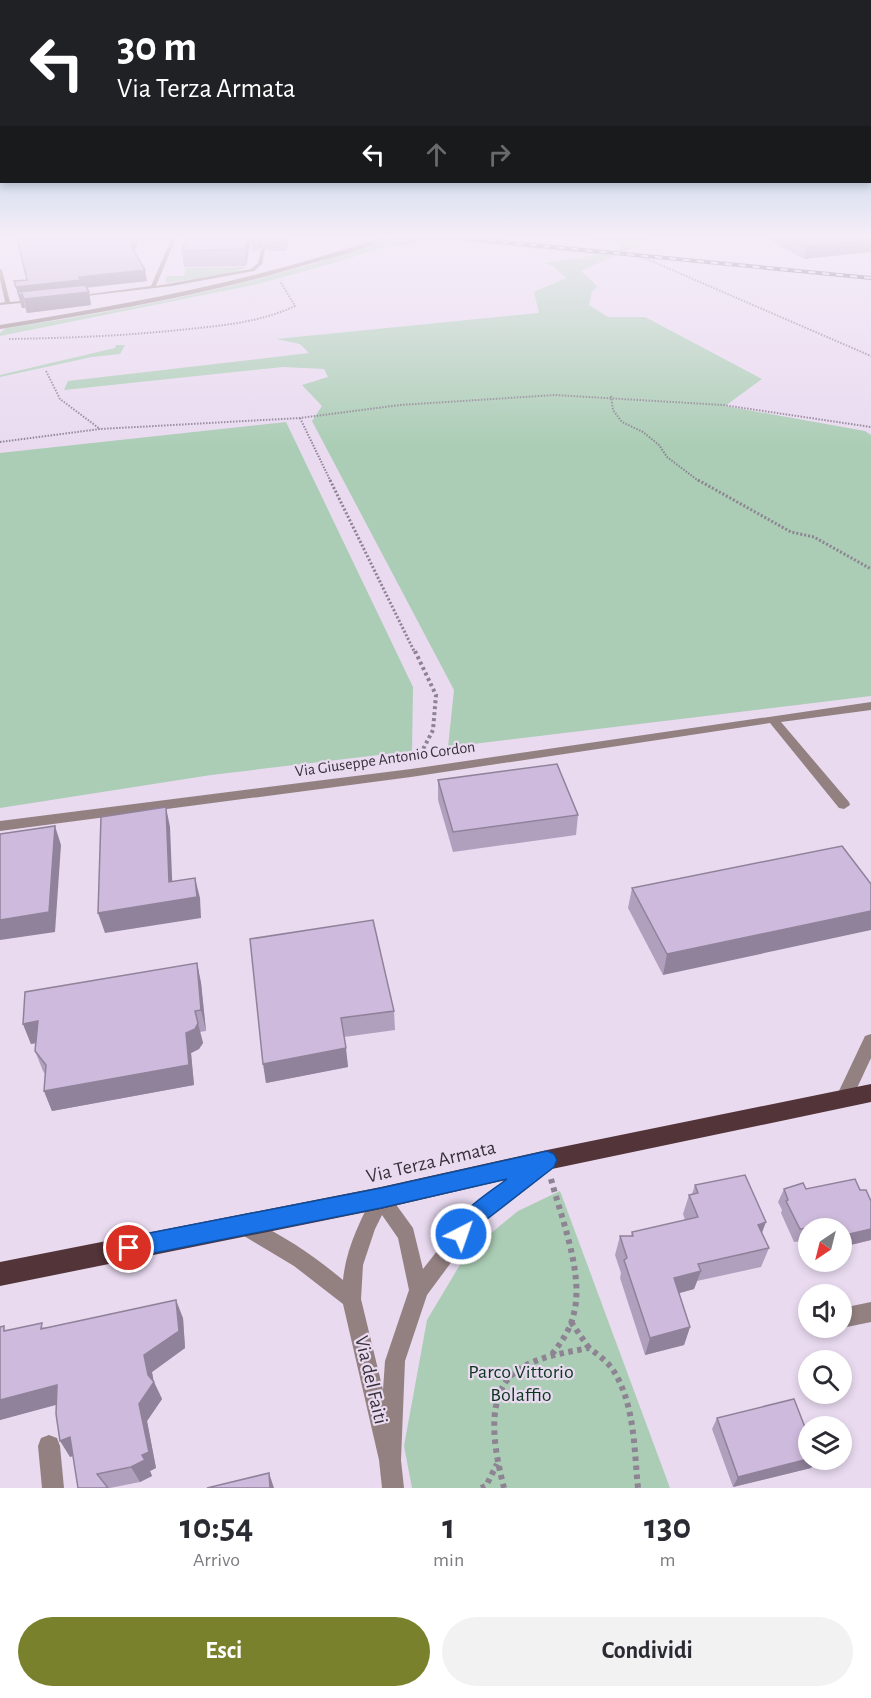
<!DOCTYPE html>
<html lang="it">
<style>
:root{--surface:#fff;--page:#f2f2f3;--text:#2b2b33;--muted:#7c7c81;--accent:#7a812c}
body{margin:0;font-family:"Alegreya Sans",sans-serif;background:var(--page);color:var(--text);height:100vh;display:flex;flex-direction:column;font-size:22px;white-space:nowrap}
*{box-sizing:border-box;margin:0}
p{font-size:20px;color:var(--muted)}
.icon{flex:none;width:33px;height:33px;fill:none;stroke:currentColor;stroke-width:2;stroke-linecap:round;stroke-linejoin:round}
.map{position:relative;height:1488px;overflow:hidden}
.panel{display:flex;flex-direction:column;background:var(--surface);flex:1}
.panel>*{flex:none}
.top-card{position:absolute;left:0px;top:0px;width:872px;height:183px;box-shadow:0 3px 9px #0003;background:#202124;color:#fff;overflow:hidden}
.needle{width:39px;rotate:215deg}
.tools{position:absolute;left:798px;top:1218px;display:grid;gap:12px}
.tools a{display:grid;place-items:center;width:54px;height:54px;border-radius:50%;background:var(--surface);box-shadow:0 3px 9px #0003;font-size:30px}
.pin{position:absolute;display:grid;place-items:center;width:51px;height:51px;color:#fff;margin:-26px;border:3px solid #fff;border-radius:50%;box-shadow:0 2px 6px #0007}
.me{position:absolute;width:66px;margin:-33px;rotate:41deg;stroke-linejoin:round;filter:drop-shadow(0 0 4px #0008)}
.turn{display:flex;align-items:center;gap:21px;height:126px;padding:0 18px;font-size:27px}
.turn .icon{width:78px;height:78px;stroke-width:2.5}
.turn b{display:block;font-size:42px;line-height:51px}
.lanes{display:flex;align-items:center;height:57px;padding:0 18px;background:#0003;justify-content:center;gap:30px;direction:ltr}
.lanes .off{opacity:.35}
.eta{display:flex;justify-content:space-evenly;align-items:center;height:102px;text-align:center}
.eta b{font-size:36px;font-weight:700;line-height:42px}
.action{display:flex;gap:12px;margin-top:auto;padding:12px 18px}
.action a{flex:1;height:69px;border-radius:36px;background:var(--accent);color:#fff;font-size:24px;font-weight:700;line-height:69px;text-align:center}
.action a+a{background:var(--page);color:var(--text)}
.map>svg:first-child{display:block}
</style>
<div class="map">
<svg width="871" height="1488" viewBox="0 0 871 1488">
<rect width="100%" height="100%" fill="#e9daf0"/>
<g fill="#abcdb5">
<path d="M392 238H453L618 254 581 271 597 286 592 292 589 305 608 317H645L762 379 725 406 865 431 871 435V696L448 747 454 690 312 421 322 406 302 385 328 377 324 369 283 367 64 390 68 381 309 353 300 344 276 339 539 313 534 292 566 278 553 266 544 263 599 255 448 240 394 245 403 241 348 259 258 284 0 336V333L6 328C137 309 267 283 392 238Z"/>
<path d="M473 238H494L615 251 619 250 622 244 586 240 588 238H654L622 253Z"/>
<path d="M247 267 230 274 165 283 167 276H184L186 268Z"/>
<path d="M116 345H125L120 354 92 357 0 377V375L115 348Z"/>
<path d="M286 422 413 687 412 751 211 775 0 808V453Z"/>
<path d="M560 1191 670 1488H412L404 1446 427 1320 467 1253 518 1211Z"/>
</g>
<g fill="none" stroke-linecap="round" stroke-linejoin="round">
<g stroke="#8d8392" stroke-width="2" stroke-dasharray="1.5 1.5" stroke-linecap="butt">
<path d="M391 246 425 238"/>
<path d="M642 257 871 356"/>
<path d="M9 339C66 338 122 336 179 330 218 326 259 323 295 306L280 281"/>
<path d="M46 371 60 399 100 429"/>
<path d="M611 396 613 410 622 422 643 432 659 445 667 457 700 482"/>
<path d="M300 418 331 482"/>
<path d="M0 442 100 429 300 418 400 405 555 395 723 405 871 427"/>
</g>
<g stroke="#8d8392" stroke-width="3" stroke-dasharray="2 2" stroke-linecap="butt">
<path d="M330 480 415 653"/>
<path d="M698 480 791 532 814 537 871 569"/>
</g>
<path stroke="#8d8392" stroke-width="4" stroke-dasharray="3 3" stroke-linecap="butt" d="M415 651 436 695 433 730 418 759"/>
<g stroke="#8d8392" stroke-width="6" stroke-dasharray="4.5 4.5" stroke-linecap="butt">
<path d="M551 1179C561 1217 584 1274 574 1313 571 1328 562 1342 552 1354"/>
<path d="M571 1322 589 1348"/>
<path d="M481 1488 486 1486 497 1464"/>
<path d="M504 1488C496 1456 485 1407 508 1379 526 1358 563 1353 589 1348 597 1354 607 1361 613 1370 635 1404 634 1449 638 1488"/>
</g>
<g fill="#938182" fill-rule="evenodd">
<path d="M172 238H176L156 286 251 269 258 263 262 245 264 244 266 245 262 264 254 271 172 286 77 297 75 296 151 286Z"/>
<path d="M0 269 2 270 10 302 30 300 32 302 0 305V303L5 302 0 279Z"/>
</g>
<g fill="#938182" fill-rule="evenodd">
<path d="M871 702V710L781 722 849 802 850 805 844 809 839 808 770 723 411 777 0 831V821L411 769Z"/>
<path d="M871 1034V1058L850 1103 844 1105 838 1103 836 1098 838 1093 865 1036Z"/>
<path d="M871 1302V1322L842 1328H841L842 1308Z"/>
<path d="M49 1435 57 1438 60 1446 64 1488H42L38 1446 41 1438Z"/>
</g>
<g fill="#938182" fill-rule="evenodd">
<path d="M379 238H387C364 251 334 257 309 264 208 295 104 312 0 329V325C128 304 255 281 379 238Z"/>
<path d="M541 1157 547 1159 550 1165 547 1171 481 1222 427 1295 405 1361 401 1460 404 1488H382L379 1460 343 1304 294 1266 239 1233 236 1227 239 1221 245 1218C281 1233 313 1255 343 1280 346 1248 361 1219 375 1192L381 1189 387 1192 413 1228 423 1269 469 1210 535 1159ZM382 1215 398 1238 409 1290 385 1361 383 1390 361 1299 363 1265 375 1229Z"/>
</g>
<path fill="#533438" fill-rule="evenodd" d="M871 1084V1102L547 1170 381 1209 0 1286V1262L381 1187 547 1150Z"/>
<defs>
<path id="rail" d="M460 238 871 278"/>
</defs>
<use href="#rail" stroke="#605864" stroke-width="4"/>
<use href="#rail" stroke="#e9daf0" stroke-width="2" stroke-dasharray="7" stroke-linecap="butt"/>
</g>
<g fill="#b1a0bd">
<path d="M17 238H170L168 240 139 241 134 252 147 281 86 288 89 292 91 305 27 313 25 308H22L14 281 27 280Z"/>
<path d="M186 238H249L250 245 246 266 184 267 182 251Z"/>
<path d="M253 238H289L286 251H267L266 243 263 242 258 251H252L251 243Z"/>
<path d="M766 238H871L804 259Z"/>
<path d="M438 780 578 815 576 835 453 852 438 800Z"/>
<path d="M842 846 663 975 628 908 632 888Z"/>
<path d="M250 939 394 1011 395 1030 344 1037 348 1067 266 1083Z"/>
<path d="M197 963 201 983 206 1031 200 1032 203 1043 199 1049 191 1053 194 1085 52 1111 44 1091 45 1074 43 1071 35 1051 36 1043 31 1044 23 1024Z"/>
<path d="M695 1185 762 1234 769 1248 761 1267 697 1281 694 1289 679 1293 690 1327 684 1345 645 1355 620 1278 621 1273 615 1255 620 1236H631L632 1232 685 1220 683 1214 689 1195 692 1194Z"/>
<path d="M784 1189 860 1190 871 1201V1240L842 1247V1228H808V1248L806 1249 802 1241 794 1242 781 1213 782 1210 778 1202Z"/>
<path d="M183 1318 185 1348 152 1372 153 1380 162 1399 147 1421 156 1468 150 1471 152 1476 140 1482 110 1488H78L73 1456 70 1457 57 1404 0 1420 6 1330Z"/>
<path d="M717 1418 808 1460H816L811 1468 733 1487 712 1429Z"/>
</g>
<g fill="#90829a">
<path d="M134 238H139V241L132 257 131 246Z"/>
<path d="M247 238H249L250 245 246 266 245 249Z"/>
<path d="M260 238H263V242L258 251V243Z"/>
<path d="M286 238H289L286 251 285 242Z"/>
<path d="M871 240V252L804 259 807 246Z"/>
<path d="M145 270 147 281 22 294 25 308H22L16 287 79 277Z"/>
<path d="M89 292 91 305 27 313 24 299Z"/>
<path d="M166 807 170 827 173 901 195 878 200 898 201 918 105 933 98 913 169 882Z"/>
<path d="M55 826 61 845 55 932 0 940V920Z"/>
<path d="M871 911V930L663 975 667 954Z"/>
<path d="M197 963 201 983 206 1031 201 1010Z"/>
<path d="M38 1021 46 1041 31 1044 23 1024Z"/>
<path d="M198 1023 203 1043 199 1049 191 1053 194 1085 52 1111 44 1091 186 1033Z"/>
<path d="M346 1048 348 1067 266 1083 263 1064Z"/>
<path d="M766 1222 759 1241 758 1225Z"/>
<path d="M871 1222V1240L842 1247V1242L845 1235Z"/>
<path d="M701 1271 694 1289 669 1296 674 1278Z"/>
<path d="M176 1300 183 1318 185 1348 152 1372 154 1383V1382L162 1399 147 1421 156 1468 150 1471 152 1476 140 1482 131 1467 142 1455 139 1404 148 1375 144 1355Z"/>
<path d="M690 1327 684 1345 645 1355 650 1338Z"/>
<path d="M57 1385 67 1402 0 1420V1400Z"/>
<path d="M70 1437 80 1453 70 1457 60 1441Z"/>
<path d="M808 1459 816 1460 811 1468 733 1487 738 1477Z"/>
<path d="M269 1473 274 1488H270Z"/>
</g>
<g fill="#cebadc" stroke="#90829a" stroke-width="1.5">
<path d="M17 238H134L131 246 145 270 79 277 81 280 16 287 14 281 27 280Z"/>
<path d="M186 238H247L245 249 182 251Z"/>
<path d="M253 238H260L258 243H251Z"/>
<path d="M267 238H286L285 242 266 243Z"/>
<path d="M791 238H871V240L807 246Z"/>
<path d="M85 285 89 292 24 299 22 294 19 295 18 292Z"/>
<path d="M557 764 578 815 453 832 438 780Z"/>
<path d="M166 807 169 882 195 878 197 897 98 913 101 817Z"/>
<path d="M55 826 49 912 0 920V834Z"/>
<path d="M842 846 871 884V911L667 954 632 888Z"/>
<path d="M373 920 394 1011 341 1018 346 1048 263 1064 250 939Z"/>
<path d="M197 963 201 1010 195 1011 198 1023 195 1029 186 1033 189 1065 44 1091 46 1065 35 1051 38 1021 23 1024 25 992Z"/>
<path d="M745 1175 766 1222 758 1225 769 1248 698 1264 701 1271 674 1278 690 1327 650 1338 624 1260 627 1258 620 1236H633L632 1232 698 1217 689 1195 698 1193 695 1185Z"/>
<path d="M855 1179 860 1190H866L871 1201V1229L845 1235 842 1230V1228L800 1229 786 1201 788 1200 784 1189 803 1183 806 1189Z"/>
<path d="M176 1300 179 1331 144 1355 148 1375 154 1382 139 1404 149 1452 142 1455 145 1460 131 1467 97 1474 108 1488H78L70 1437 60 1441 56 1414 57 1385 0 1400V1327L4 1326V1331L42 1323 41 1329Z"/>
<path d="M794 1399 808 1435V1459L738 1477 717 1418Z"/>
<path d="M269 1473 270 1488H207Z"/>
</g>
<linearGradient id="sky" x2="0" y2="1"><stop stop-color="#7bafd2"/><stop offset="0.53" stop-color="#f5eef8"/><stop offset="1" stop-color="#f5eef8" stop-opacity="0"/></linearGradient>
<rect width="871" height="446" fill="url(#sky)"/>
<path fill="#1a73e8" stroke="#114b97" stroke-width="1.5" d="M547 1151 554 1154 557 1160 554 1167 482 1223 468 1242 461 1245 453 1242 450 1234C461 1209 486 1195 507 1179L381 1208 129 1258 121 1255 118 1248 121 1240 129 1237 381 1188Z"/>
<g text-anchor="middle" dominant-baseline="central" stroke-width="4.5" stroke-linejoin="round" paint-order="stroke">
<g font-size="16" fill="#37313a" stroke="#e9daf0">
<text transform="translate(385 759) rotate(-8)">Via Giuseppe Antonio Cordon</text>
</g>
<g font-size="20" fill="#37313a" stroke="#e9daf0">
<text transform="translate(431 1162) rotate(-13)">Via Terza Armata</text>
<text transform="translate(371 1380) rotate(77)">Via del Faiti</text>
</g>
<g font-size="20" fill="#0c371e" stroke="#e9daf0">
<text x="521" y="1372">Parco Vittorio<tspan x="521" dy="23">Bolaffio</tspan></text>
</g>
</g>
</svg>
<div class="tools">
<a><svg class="needle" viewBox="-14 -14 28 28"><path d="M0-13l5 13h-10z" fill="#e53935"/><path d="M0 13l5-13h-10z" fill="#7c7c81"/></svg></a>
<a><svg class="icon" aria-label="sound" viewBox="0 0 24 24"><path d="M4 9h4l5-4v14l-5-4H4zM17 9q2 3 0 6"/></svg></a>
<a><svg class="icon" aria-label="search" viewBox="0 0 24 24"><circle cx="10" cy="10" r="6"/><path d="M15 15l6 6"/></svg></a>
<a><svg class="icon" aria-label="layers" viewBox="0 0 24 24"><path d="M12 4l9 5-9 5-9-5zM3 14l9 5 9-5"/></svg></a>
</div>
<div class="pin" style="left:129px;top:1248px;background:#d93025"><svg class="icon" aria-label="arrive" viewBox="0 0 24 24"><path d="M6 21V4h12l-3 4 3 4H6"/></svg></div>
<svg class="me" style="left:461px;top:1234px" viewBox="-20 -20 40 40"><circle r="17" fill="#1a73e8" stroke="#fff" stroke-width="3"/><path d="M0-11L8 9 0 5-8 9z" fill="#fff"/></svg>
<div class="top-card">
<div class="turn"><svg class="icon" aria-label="left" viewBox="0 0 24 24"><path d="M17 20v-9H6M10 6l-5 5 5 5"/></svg><div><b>30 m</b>Via Terza Armata</div></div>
<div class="lanes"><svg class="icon" aria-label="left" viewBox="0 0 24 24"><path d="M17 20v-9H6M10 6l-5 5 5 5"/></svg><svg class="icon off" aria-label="ahead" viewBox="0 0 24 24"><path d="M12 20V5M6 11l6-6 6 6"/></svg><svg class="icon off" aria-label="right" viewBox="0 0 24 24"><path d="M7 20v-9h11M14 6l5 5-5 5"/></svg></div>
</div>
</div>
<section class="panel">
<div class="eta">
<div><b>10:54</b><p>Arrivo</p></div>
<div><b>1</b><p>min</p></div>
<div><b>130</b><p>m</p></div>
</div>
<div class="action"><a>Esci</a><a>Condividi</a></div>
</section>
